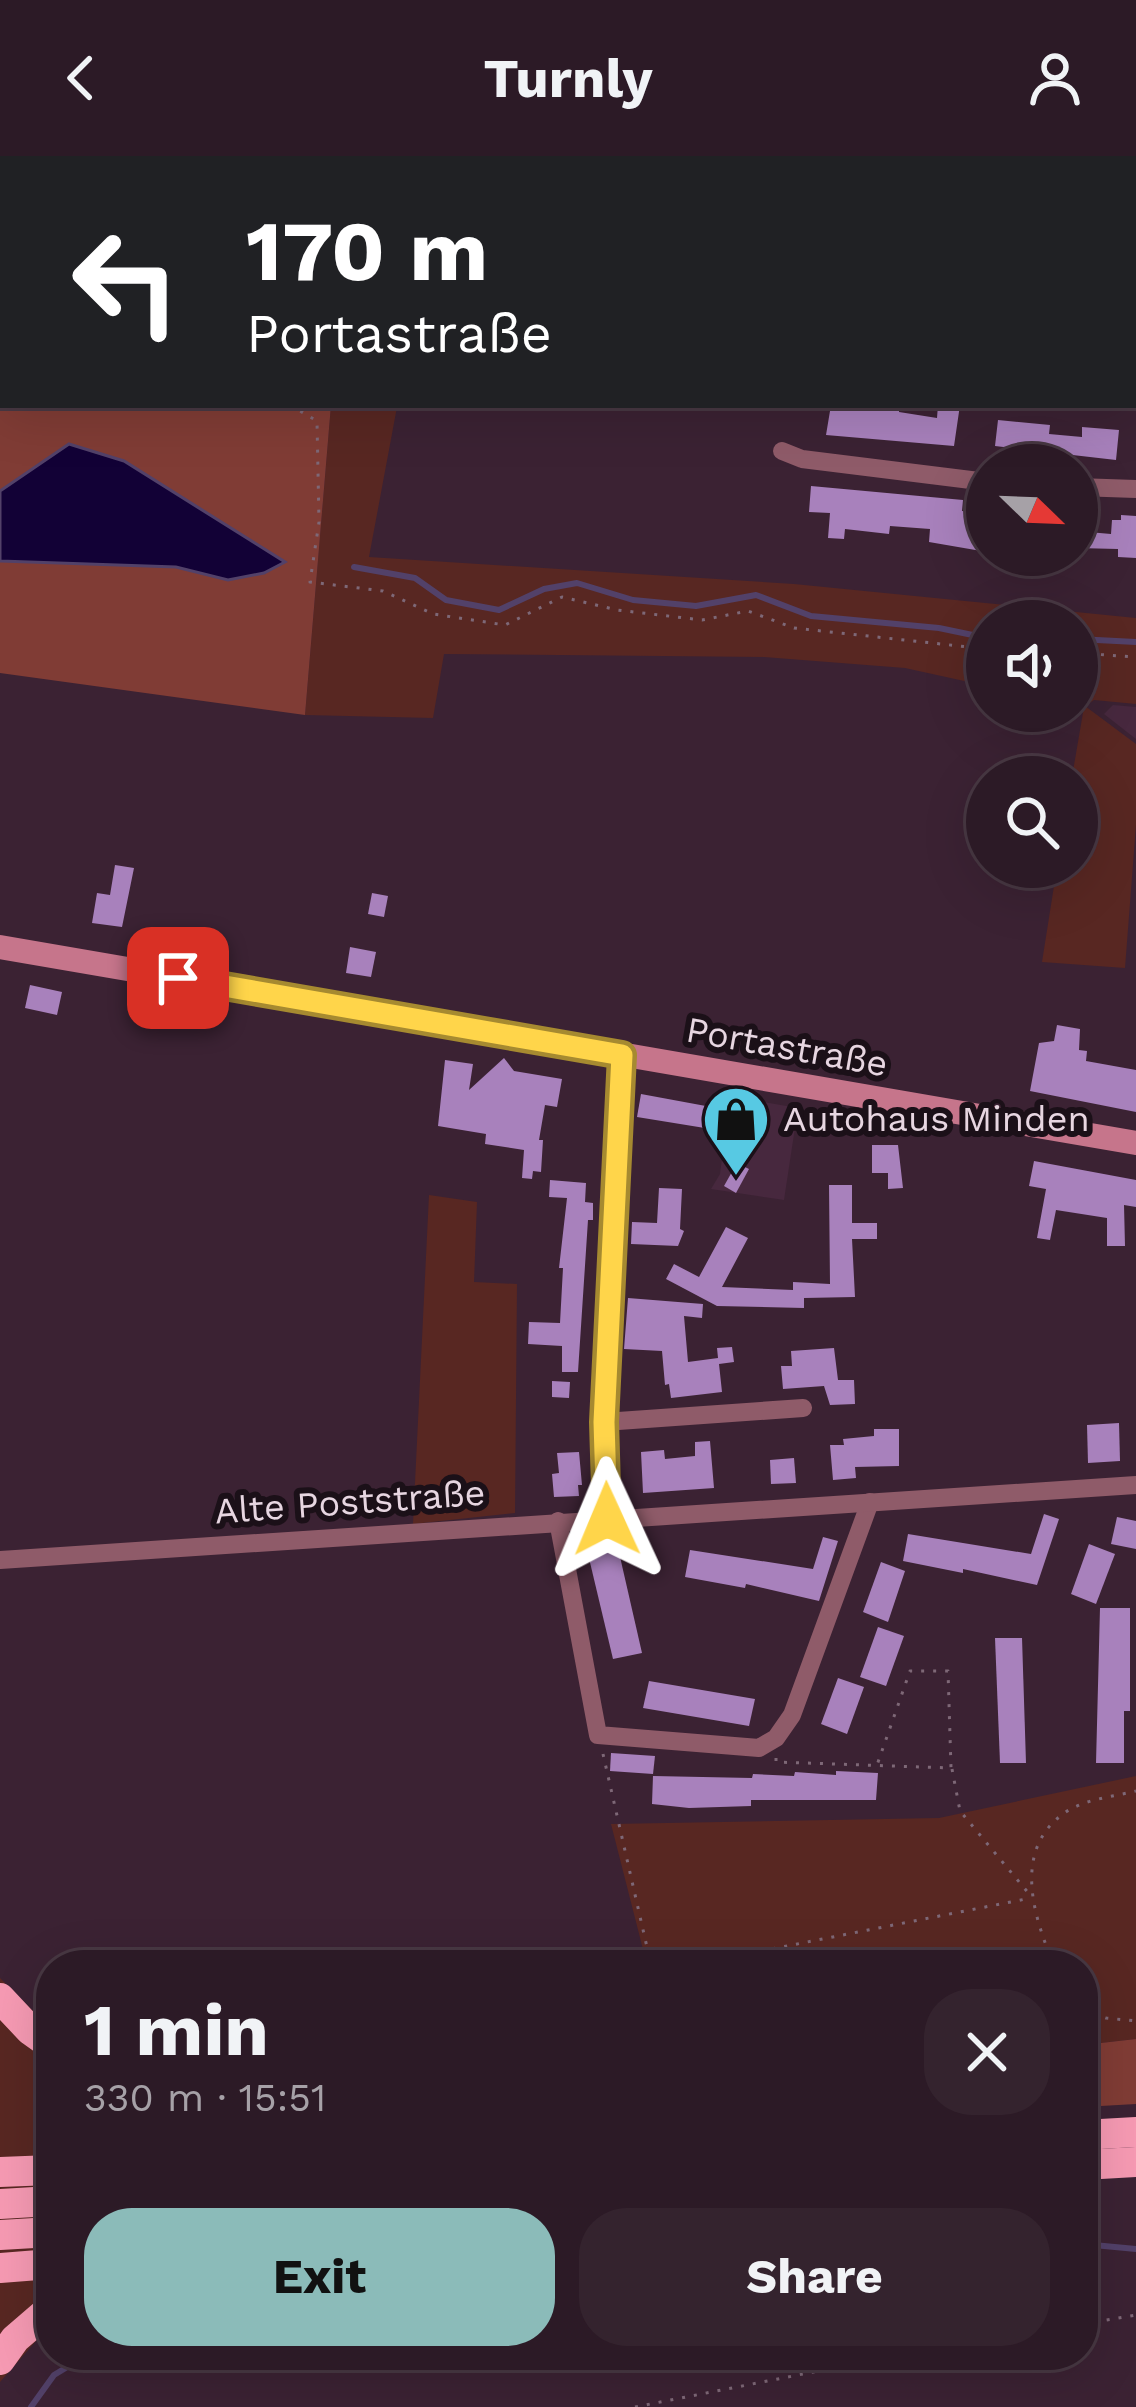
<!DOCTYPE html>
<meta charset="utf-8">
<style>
:root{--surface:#2c1a26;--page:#34232e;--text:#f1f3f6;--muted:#a6a1a7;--line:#483843;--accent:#8bbbb9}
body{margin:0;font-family:"Work Sans",sans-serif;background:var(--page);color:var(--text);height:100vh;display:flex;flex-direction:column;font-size:45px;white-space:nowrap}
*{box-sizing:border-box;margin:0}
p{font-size:39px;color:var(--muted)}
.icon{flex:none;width:66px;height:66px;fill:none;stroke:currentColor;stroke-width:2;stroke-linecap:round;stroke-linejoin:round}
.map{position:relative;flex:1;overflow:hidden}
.sheet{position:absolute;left:36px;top:1794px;width:1062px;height:420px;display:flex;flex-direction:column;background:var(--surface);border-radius:48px;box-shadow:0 12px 48px #0002,0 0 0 3px var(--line)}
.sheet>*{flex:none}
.top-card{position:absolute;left:0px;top:0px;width:1137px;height:252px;box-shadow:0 12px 48px #0002,0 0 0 3px var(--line);background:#202124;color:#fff;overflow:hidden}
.needle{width:78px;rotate:113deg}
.tools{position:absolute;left:966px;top:288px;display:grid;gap:24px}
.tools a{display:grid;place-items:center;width:132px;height:132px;border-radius:50%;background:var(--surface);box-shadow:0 12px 48px #0002,0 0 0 3px var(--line);font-size:60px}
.pin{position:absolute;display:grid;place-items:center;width:102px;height:102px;color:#fff;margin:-51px;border-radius:24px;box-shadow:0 6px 18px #0006}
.me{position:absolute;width:132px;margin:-66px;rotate:359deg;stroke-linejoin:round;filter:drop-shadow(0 0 9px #0008)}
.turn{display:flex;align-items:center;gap:42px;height:252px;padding:0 48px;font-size:54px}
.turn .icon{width:156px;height:156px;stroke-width:2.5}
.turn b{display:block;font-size:84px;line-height:102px}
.round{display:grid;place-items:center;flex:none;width:126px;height:126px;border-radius:48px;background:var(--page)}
.headline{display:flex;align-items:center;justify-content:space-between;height:204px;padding:0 48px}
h1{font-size:72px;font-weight:700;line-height:90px}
.primary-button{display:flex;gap:24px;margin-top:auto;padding:24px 48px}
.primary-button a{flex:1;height:138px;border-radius:48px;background:var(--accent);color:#111;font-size:48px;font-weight:700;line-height:138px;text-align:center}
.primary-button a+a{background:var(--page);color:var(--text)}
header{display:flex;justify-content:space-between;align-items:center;height:156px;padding:0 48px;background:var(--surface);font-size:54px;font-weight:700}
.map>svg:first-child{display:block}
</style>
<header><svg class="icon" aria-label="back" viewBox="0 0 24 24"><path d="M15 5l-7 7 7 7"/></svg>Turnly<svg class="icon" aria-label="person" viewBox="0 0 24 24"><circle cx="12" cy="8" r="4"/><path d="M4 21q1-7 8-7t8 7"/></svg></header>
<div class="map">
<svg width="1136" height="2251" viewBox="0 0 1136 2251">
<rect width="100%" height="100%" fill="#3b2233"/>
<g fill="#47283e">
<path d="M0 0H443L3 3V168Z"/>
<path d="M1113 549 1136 551V583L1104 558Z"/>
<path d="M730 940 798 952 784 1044 711 1033 720 1018Z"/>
</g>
<g fill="#582722">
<path d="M331 249 397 251 369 401 794 428 1136 462V548L1094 544 1085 550 1136 588V669L1125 812 1042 806 1057 711H1077V621H1072L1084 551 1077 549V465H987V530L905 512 764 501 444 498 433 562 305 559Z"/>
<path d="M429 1039 477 1046 474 1126 517 1128 515 1357 413 1368Z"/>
<path d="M1136 1620V1883L1083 1889V1809H647L611 1668 939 1662Z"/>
<path d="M0 1822 51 1873V2168L0 2226Z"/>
</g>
<g fill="#803c35">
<path d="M0 167 3 249H331L305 559 0 517V405L176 411 228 424 284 406 124 305 70 288 0 335Z"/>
<path d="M1136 1883V1948L1083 1951V1889Z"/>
</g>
<path fill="#120136" stroke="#524169" stroke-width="3" d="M69 288 124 305 285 406 264 417 228 424 176 411 0 405V335Z"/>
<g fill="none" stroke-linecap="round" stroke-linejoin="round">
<g stroke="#524169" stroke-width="6">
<path d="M354 411 415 422 446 444 499 454 544 433 577 427 633 444 696 450 756 439 811 460 939 472 987 482"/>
<path d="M1077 483 1136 486"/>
<path d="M1083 2088 1136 2093"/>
<path d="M31 2251 54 2219 87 2199"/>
</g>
</g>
<g fill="#a881bc">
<path d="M831 249H899V256L937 262 938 249H960L954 290 826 279Z"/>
<path d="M998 264 1050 269 1049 278 1082 281V271L1119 274 1116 304 995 290Z"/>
<path d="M811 330 963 344 962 355 987 357V396L929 386 930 373 890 370 889 378 845 373 844 383 828 382 830 357 809 356Z"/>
<path d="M1121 359 1136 360V402L1118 401V393L1077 392V375L1111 378 1112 364H1121Z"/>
<path d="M115 709 134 712 122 771 92 767 97 737 110 739Z"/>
<path d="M372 737 388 740 384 761 368 758Z"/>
<path d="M350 791 376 796 371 821 346 817Z"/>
<path d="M30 829 62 836 57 859 25 852Z"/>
<path d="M1057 869 1080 873 1079 894 1087 895 1086 905 1136 914V956L1030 935 1039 887 1054 885Z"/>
<path d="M504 902 514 915 562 923 557 951 545 949 539 984H543L541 1016 533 1015 532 1023 522 1022 524 994 485 988 486 978 438 970 445 904 473 908 469 934Z"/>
<path d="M641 938 722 953 717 974 637 961Z"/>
<path d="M872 989H898L903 1032 888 1033V1017H872Z"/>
<path d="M1034 1005 1136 1024V1051L1124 1049 1125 1090H1107V1062L1056 1054 1050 1084 1037 1082 1046 1033 1029 1030Z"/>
<path d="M737 1007 749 1013 736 1037 724 1030Z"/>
<path d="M550 1024 586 1027 585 1046 593 1047V1064H588L578 1216H562V1190L528 1188 529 1166 560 1167 563 1112H559L567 1042 549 1041Z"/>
<path d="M829 1029H852V1067H877V1083H852L855 1141 804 1142V1152L717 1150 666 1123 674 1108 699 1121 726 1071 748 1082 722 1131 793 1134V1126L830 1128Z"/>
<path d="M659 1032 682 1033 680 1073 684 1075 678 1090 631 1088 632 1066 657 1067Z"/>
<path d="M628 1142 703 1148 702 1162 684 1160 688 1206 718 1202 717 1192 732 1191 734 1206 719 1208 722 1236 671 1242 669 1228 665 1229 662 1195 624 1193Z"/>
<path d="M834 1192 838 1224H854L855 1248 830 1249 824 1230 783 1233 781 1210H792L791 1195Z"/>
<path d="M552 1225 570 1226 569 1242 552 1241Z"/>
<path d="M1119 1267 1120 1305 1088 1307 1087 1269Z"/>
<path d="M874 1273H899V1310L855 1311 856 1322 833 1324 830 1289H844L843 1283 874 1280Z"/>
<path d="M710 1285 714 1332 643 1337 641 1296 664 1294 665 1303 695 1300V1286Z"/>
<path d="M579 1296 582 1329H578L579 1340 554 1341 552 1318 559 1317 557 1297Z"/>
<path d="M794 1302 796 1327 771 1328 770 1304Z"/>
<path d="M1044 1358 1059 1363 1037 1429 963 1413V1417L903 1405 908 1378 1031 1398Z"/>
<path d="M1117 1361 1136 1365V1393L1111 1388Z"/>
<path d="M823 1381 838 1385 819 1445 746 1428 745 1432 685 1421 690 1394 813 1413Z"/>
<path d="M1089 1388 1115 1398 1096 1448 1071 1438Z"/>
<path d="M618 1392 642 1497 613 1503 588 1398Z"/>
<path d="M881 1406 905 1415 888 1466 863 1456Z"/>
<path d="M1100 1452H1130V1555H1124V1607H1096Z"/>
<path d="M878 1471 904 1480 886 1530 860 1521Z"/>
<path d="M995 1482H1022L1026 1607H1000Z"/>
<path d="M838 1522 864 1531 847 1578 821 1568Z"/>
<path d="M649 1525 755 1543 749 1570 643 1552Z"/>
<path d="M611 1597 655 1600 653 1618 610 1615Z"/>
<path d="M836 1615 878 1617 876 1644H751V1650L689 1652 652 1648 653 1620 752 1622 753 1618 794 1620 795 1616 836 1619Z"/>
</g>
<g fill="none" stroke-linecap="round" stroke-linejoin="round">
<g stroke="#7e6877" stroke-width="3" stroke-dasharray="3 9" stroke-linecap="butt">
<path d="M0 174 3 175"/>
<path d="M290 249 317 265 319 366 310 426 383 435 433 458 505 469 562 441 617 454 702 464 748 455 794 472 987 493"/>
<path d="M1077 497 1136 501"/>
<path d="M603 1598 649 1800 655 1809"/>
<path d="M776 1602V1606L951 1612 948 1515H910L877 1609"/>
<path d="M952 1613 960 1655 1030 1739"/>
<path d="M690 1809 1031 1742"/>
<path d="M1054 1809C1034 1762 1012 1695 1063 1658 1083 1643 1112 1641 1136 1635"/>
<path d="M1083 1853 1106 1862 1136 1865"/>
<path d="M1083 2168 1136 2159"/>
<path d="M635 2251 900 2199"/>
</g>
<g stroke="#8f5b69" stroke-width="9">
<path d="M17 3 18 0"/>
<path d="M400 3 401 0"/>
</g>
<g stroke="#8f5b69" stroke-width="18">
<path d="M953 3 954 0"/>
<path d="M1134 126H1136"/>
<path d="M782 295 802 303 987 326"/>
<path d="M1077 331 1136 333"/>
<path d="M604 1266 803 1252"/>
<path d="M606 1363 604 1266 622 900"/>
<path d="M558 1365 598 1579 759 1592 776 1582 792 1559 870 1346"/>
<path d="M0 1404 1136 1329"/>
</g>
<path stroke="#c6758b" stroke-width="24" d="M0 791 1136 987"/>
<g stroke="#f69ab3" stroke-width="30">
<path d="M0 1842 30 1874 51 1889"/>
<path d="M1083 1979 1136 1976"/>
<path d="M1083 2009 1136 2006"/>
<path d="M0 2016 51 2014"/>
<path d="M0 2048 51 2045"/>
<path d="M0 2079 51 2076"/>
<path d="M0 2112 51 2108"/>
<path d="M0 2204 15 2183 51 2152"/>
</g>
</g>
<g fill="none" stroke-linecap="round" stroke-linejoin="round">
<defs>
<path id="route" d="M178 822 622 899 604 1266 607 1363"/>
</defs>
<use href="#route" stroke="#a68a30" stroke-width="30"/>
<use href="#route" stroke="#ffd54a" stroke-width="21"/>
</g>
<defs>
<symbol id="shop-pin" viewBox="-11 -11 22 30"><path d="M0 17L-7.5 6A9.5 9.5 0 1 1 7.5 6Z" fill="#57c9e3" stroke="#1b1018"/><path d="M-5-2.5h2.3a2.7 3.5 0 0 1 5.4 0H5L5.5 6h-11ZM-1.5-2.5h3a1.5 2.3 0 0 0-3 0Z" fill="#111"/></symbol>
</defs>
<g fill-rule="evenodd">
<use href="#shop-pin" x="698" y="925" width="76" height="104"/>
</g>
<g text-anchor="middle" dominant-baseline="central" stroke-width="12" stroke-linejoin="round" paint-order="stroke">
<g font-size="36" fill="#e7d6e1" stroke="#1b1018">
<text transform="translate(787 891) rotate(10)">Portastraße</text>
<text transform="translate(350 1346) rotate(-4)">Alte Poststraße</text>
</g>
<g font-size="36" fill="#e7d6e1" stroke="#1b1018" text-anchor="start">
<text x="783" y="963">Autohaus Minden</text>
</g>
</g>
</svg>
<div class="tools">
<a><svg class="needle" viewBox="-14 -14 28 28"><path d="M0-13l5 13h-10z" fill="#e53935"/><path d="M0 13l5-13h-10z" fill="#a6a1a7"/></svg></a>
<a><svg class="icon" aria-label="sound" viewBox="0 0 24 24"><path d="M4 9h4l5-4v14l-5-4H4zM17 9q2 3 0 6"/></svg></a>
<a><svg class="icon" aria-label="search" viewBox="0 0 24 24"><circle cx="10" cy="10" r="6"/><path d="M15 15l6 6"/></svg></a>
</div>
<div class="pin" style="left:178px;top:822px;background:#d93025"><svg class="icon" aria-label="arrive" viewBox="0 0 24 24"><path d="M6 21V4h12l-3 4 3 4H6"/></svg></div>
<svg class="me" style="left:607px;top:1363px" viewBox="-20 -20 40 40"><path d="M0-17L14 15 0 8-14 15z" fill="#ffd54a" stroke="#fff" stroke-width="4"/></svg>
<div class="top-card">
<div class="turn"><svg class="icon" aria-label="left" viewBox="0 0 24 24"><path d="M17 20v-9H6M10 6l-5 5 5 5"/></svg><div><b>170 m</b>Portastraße</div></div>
</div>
<section class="sheet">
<div class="headline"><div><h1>1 min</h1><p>330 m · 15:51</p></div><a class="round"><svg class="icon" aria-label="close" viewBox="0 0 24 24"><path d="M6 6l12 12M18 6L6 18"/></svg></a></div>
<div class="primary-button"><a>Exit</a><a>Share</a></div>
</section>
</div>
